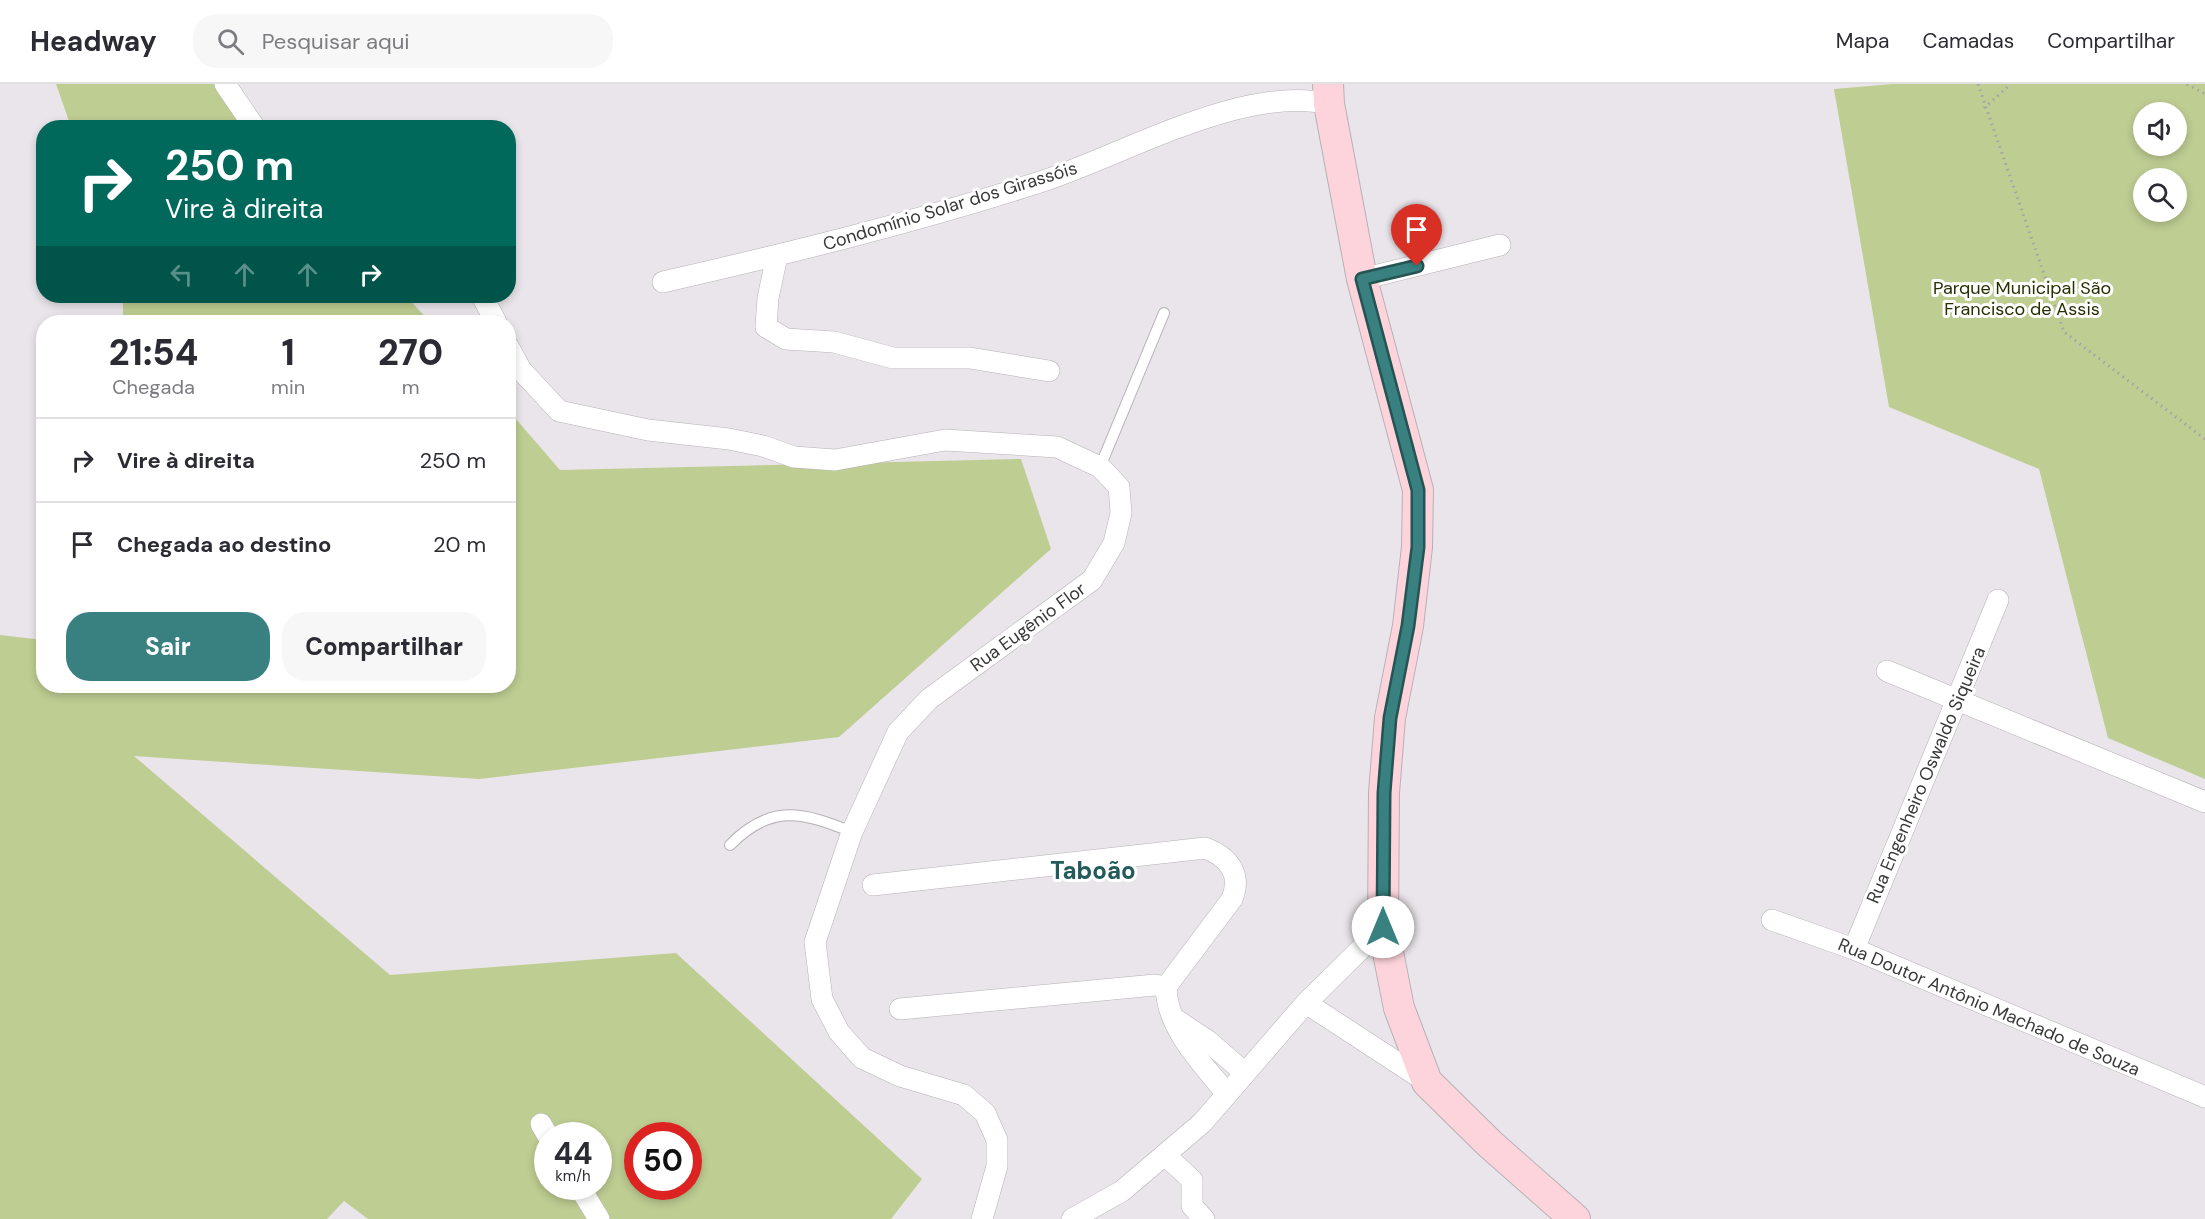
<!DOCTYPE html>
<html lang="pt">
<meta charset="utf-8">
<style>
:root{--surface:#fff;--page:#f7f7f7;--text:#2b2b33;--muted:#7c7c81;--line:#e1e1e2;--accent:#398180}
body{margin:0;font-family:"DM Sans",sans-serif;background:var(--page);color:var(--text);height:100vh;display:flex;flex-direction:column;font-size:22px;white-space:nowrap}
*{box-sizing:border-box;margin:0}
p{font-size:20px;color:var(--muted)}
.icon{flex:none;width:33px;height:33px;fill:none;stroke:currentColor;stroke-width:2;stroke-linecap:round;stroke-linejoin:round}
.map{position:relative;flex:1;overflow:hidden}
.details{position:absolute;left:36px;top:231px;width:480px;height:378px;display:flex;flex-direction:column;background:var(--surface);border-radius:24px;box-shadow:0 3px 9px #0003}
.details>*{flex:none}
.top-card{position:absolute;left:36px;top:36px;width:480px;height:183px;border-radius:24px;box-shadow:0 3px 9px #0003;background:#00695c;color:#fff;overflow:hidden}
.controls{position:absolute;left:2133px;top:18px;display:grid;gap:12px}
.controls a{display:grid;place-items:center;width:54px;height:54px;border-radius:50%;background:var(--surface);box-shadow:0 3px 9px #0003;font-size:30px}
.speed{position:absolute;left:534px;top:1038px;display:flex;gap:12px;font-size:30px;font-weight:700;text-align:center}
.speed>*{display:grid;place-content:center;width:78px;height:78px;border-radius:50%;background:var(--surface);box-shadow:0 3px 9px #0003;line-height:1}
.speed small{font-size:15px;font-weight:400}
.speed .limit{border:9px solid #d22;background:#fff;color:#111}
.pin{position:absolute;display:grid;place-items:center;width:51px;height:51px;color:#fff;margin:-62px -26px;border-radius:50% 50% 50% 0;rotate:-45deg;box-shadow:0 0 6px #0007}
.pin .icon{rotate:45deg}
.me{position:absolute;width:66px;margin:-33px;rotate:0deg;stroke-linejoin:round;filter:drop-shadow(0 0 4px #0008)}
.turn{display:flex;align-items:center;gap:21px;height:126px;padding:0 30px;font-size:27px}
.turn .icon{width:78px;height:78px;stroke-width:2.5}
.turn b{display:block;font-size:42px;line-height:51px}
.lanes{display:flex;align-items:center;height:57px;padding:0 30px;background:#0003;justify-content:center;gap:30px;direction:ltr}
.lanes .off{opacity:.35}
.eta{display:flex;justify-content:space-evenly;align-items:center;height:102px;text-align:center}
.eta b{font-size:36px;font-weight:800;line-height:42px}
.button{display:flex;gap:12px;margin-top:auto;padding:12px 30px}
.button a{flex:1;height:69px;border-radius:24px;background:var(--accent);color:#fff;font-size:24px;font-weight:800;line-height:69px;text-align:center}
.button a+a{background:var(--page);color:var(--text)}
ul{padding:0;list-style:none}
li{display:flex;align-items:center;gap:18px;height:84px;padding:0 30px;border-top:2px solid var(--line)}
li div{flex:1}
li b{display:block;font-size:22px}
li em{font-style:normal}
header{display:flex;align-items:center;gap:36px;box-sizing:border-box;height:84px;padding:0 30px;background:var(--surface);border-bottom:2px solid var(--line)}
header strong{font-size:28px}
nav{display:flex;gap:33px;margin-inline-start:auto;font-size:21px}
.search{width:420px;height:54px;background:var(--page);display:flex;align-items:center;gap:15px;box-sizing:border-box;padding:0 21px;border-radius:24px;color:var(--muted);font-size:22px}
.map>svg:first-child{display:block}
</style>
<header>
<strong>Headway</strong>
<div class="search"><svg class="icon" aria-label="search" viewBox="0 0 24 24"><circle cx="10" cy="10" r="6"/><path d="M15 15l6 6"/></svg>Pesquisar aqui</div>
<nav><a>Mapa</a><a>Camadas</a><a>Compartilhar</a></nav>
</header>
<div class="map">
<svg width="2205" height="1135" viewBox="0 0 2205 1135">
<rect width="100%" height="100%" fill="#eae5ea"/>
<g fill="#becd92" fill-rule="evenodd">
<path d="M56 0H218L257 43H71Z"/>
<path d="M1893 0H2205V695L2108 654 2039 385 1889 323 1834 5ZM2144 28H2176V62H2144ZM2144 94H2176V128H2144Z"/>
<path d="M123 212H406L430 238H123Z"/>
<path d="M509 327 560 386 1021 375 1051 465 839 653 479 695 134 672 390 891 676 869 922 1095 891 1135H368L344 1117 327 1135H0V551L43 556 44 602H508ZM548 1052H598V1102H548ZM638 1052H688V1102H638Z"/>
</g>
<g fill="none" stroke-linecap="round" stroke-linejoin="round">
<defs>
<g id="service">
<path d="M1100 383 1164 229"/>
<path d="M730 761C771 719 803 728 852 748"/>
</g>
<g id="minor">
<path d="M225 0 255 44"/>
<path d="M777 172 768 214 766 243 786 255 834 258 893 274H970L1049 287"/>
<path d="M1362 195 1500 161"/>
<path d="M663 198C790 169 916 138 1040 98 1122 72 1242 0 1329 20"/>
<path d="M482 212 496 238"/>
<path d="M508 262 521 286 559 327 648 346 729 355 763 362 794 373 835 376 945 356 1057 363 1100 383 1119 403 1121 429 1114 459 1092 496 929 615 898 648 852 748 815 858 822 915 839 948 862 974 900 992 964 1011 985 1029 997 1056V1082L982 1135"/>
<path d="M1887 587 2205 718"/>
<path d="M873 801 1205 764C1229 773 1242 790 1232 815L1166 903C1167 945 1202 979 1227 1010"/>
<path d="M1772 836 1854 865 2205 1013"/>
<path d="M1854 865 1998 516"/>
<path d="M1306 919 1427 998"/>
<path d="M900 925 1155 901 1166 903"/>
<path d="M1175 935 1208 957 1245 989"/>
<path d="M541 1040 548 1052"/>
<path d="M1166 1072 1192 1096V1122L1204 1135"/>
<path d="M579 1102 599 1135"/>
<path d="M1072 1135 1122 1107 1202 1039 1306 919 1383 843"/>
</g>
<path id="secondary" d="M1328 0 1329 20 1362 195 1418 406 1417 463 1408 542 1390 634 1384 709 1383 843 1399 924 1427 998 1490 1060 1575 1135"/>
</defs>
<use href="#service" stroke="#b5b1b5" stroke-width="12"/>
<use href="#minor" stroke="#b5b1b5" stroke-width="22"/>
<use href="#secondary" stroke="#b5b1b5" stroke-width="32"/>
<g stroke="#a6a2a6" stroke-width="3" stroke-dasharray="1.5 4.5" stroke-linecap="butt">
<path d="M1978 0 2064 248 2205 355"/>
<path d="M2187 0 2205 10"/>
<path d="M1984 24 2011 0"/>
</g>
<use href="#service" stroke="#fff" stroke-width="10"/>
<use href="#minor" stroke="#fff" stroke-width="21"/>
<use href="#secondary" stroke="#fed4dc" stroke-width="30"/>
</g>
<g fill="none" stroke-linecap="round" stroke-linejoin="round">
<defs>
<path id="route" d="M1383 843 1384 709 1390 634 1408 542 1418 463V406L1362 195 1417 182"/>
</defs>
<use href="#route" stroke="#255453" stroke-width="15"/>
<use href="#route" stroke="#398180" stroke-width="10"/>
</g>
<g text-anchor="middle" dominant-baseline="central" stroke-width="6" stroke-linejoin="round" paint-order="stroke">
<g font-size="18" fill="#393839" stroke="#fff">
<text transform="translate(950 122) rotate(-17)">Condomínio Solar dos Girassóis</text>
<text transform="translate(1028 543) rotate(-36)">Rua Eugênio Flor</text>
<text transform="translate(1926 691) rotate(-67)">Rua Engenheiro Oswaldo Siqueira</text>
<text transform="translate(1989 923) rotate(23)">Rua Doutor Antônio Machado de Souza</text>
</g>
<g font-size="18" fill="#273000" stroke="#fff">
<text x="2022" y="204">Parque Municipal São<tspan x="2022" dy="21">Francisco de Assis</tspan></text>
</g>
<g font-size="24" font-weight="bold" fill="#215c5b" stroke="#fff">
<text x="1093" y="786">Taboão</text>
</g>
</g>
</svg>
<div class="controls">
<a><svg class="icon" aria-label="sound" viewBox="0 0 24 24"><path d="M4 9h4l5-4v14l-5-4H4zM17 9q2 3 0 6"/></svg></a>
<a><svg class="icon" aria-label="search" viewBox="0 0 24 24"><circle cx="10" cy="10" r="6"/><path d="M15 15l6 6"/></svg></a>
</div>
<div class="speed"><div>44<small>km/h</small></div><div class="limit">50</div></div>
<div class="pin" style="left:1417px;top:182px;background:#d93025"><svg class="icon" aria-label="arrive" viewBox="0 0 24 24"><path d="M6 21V4h12l-3 4 3 4H6"/></svg></div>
<svg class="me" style="left:1383px;top:843px" viewBox="-20 -20 40 40"><circle r="19" fill="#fff"/><path d="M0-13L10 11 0 6-10 11z" fill="#398180"/></svg>
<div class="top-card">
<div class="turn"><svg class="icon" aria-label="right" viewBox="0 0 24 24"><path d="M7 20v-9h11M14 6l5 5-5 5"/></svg><div><b>250 m</b>Vire à direita</div></div>
<div class="lanes"><svg class="icon off" aria-label="left" viewBox="0 0 24 24"><path d="M17 20v-9H6M10 6l-5 5 5 5"/></svg><svg class="icon off" aria-label="ahead" viewBox="0 0 24 24"><path d="M12 20V5M6 11l6-6 6 6"/></svg><svg class="icon off" aria-label="ahead" viewBox="0 0 24 24"><path d="M12 20V5M6 11l6-6 6 6"/></svg><svg class="icon" aria-label="right" viewBox="0 0 24 24"><path d="M7 20v-9h11M14 6l5 5-5 5"/></svg></div>
</div>
<section class="details">
<div class="eta">
<div><b>21:54</b><p>Chegada</p></div>
<div><b>1</b><p>min</p></div>
<div><b>270</b><p>m</p></div>
</div>
<ul>
<li><svg class="icon" aria-label="right" viewBox="0 0 24 24"><path d="M7 20v-9h11M14 6l5 5-5 5"/></svg><div><b>Vire à direita</b></div><em>250 m</em></li>
<li><svg class="icon" aria-label="arrive" viewBox="0 0 24 24"><path d="M6 21V4h12l-3 4 3 4H6"/></svg><div><b>Chegada ao destino</b></div><em>20 m</em></li>
</ul>
<div class="button"><a>Sair</a><a>Compartilhar</a></div>
</section>
</div>
